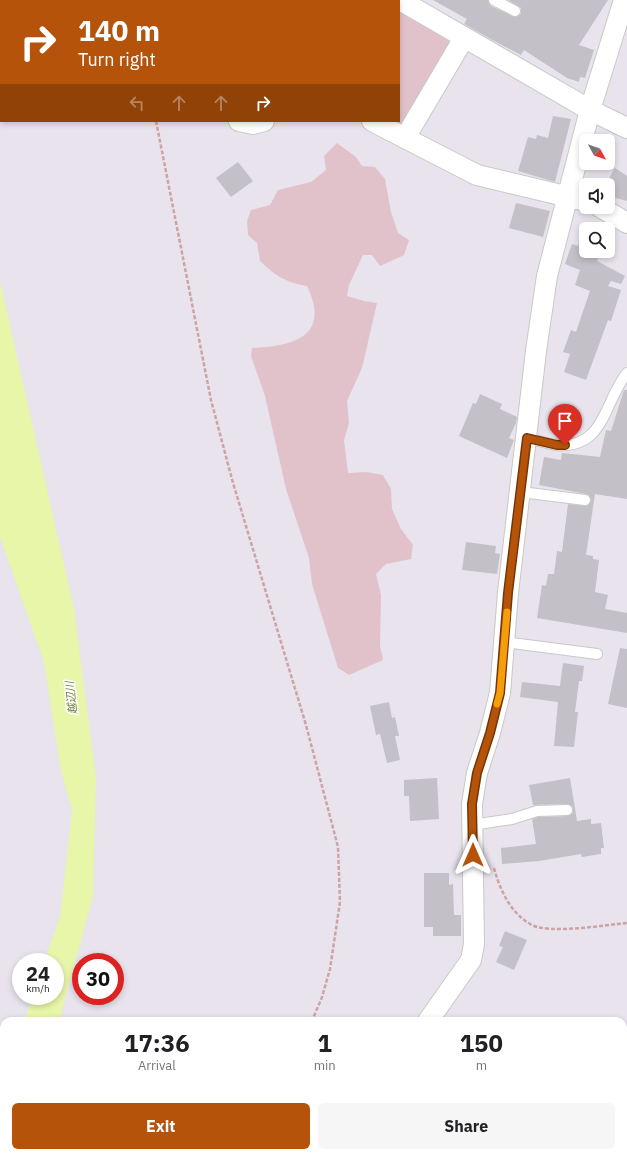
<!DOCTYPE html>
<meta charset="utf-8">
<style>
:root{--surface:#fff;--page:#f6f6f6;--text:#202124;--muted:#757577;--accent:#b45309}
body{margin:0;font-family:"IBM Plex Sans","Noto Sans JP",sans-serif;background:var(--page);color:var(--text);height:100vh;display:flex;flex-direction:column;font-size:15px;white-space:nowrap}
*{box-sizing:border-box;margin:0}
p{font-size:13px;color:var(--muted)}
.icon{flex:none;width:22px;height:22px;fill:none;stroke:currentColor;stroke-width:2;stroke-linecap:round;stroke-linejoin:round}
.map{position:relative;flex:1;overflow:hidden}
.side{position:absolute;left:0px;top:1017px;width:627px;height:140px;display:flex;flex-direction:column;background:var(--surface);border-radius:12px 12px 0 0;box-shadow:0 2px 6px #0003}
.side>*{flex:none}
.banner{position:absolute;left:0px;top:0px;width:400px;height:122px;box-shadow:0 2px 6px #0003;background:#b45309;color:#fff;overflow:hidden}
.needle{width:26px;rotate:130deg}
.tools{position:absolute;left:579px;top:134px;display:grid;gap:8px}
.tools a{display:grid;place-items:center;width:36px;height:36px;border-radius:6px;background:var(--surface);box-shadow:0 2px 6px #0003;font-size:20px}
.speed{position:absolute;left:12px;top:953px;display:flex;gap:8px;font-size:20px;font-weight:700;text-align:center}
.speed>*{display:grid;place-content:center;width:52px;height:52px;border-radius:50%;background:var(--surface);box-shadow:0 2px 6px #0003;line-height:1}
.speed small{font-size:10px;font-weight:400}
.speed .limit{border:6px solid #d22;background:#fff;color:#111}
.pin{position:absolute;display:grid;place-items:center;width:34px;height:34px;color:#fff;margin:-41px -17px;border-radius:50% 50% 50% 0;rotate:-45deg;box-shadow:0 0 4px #0007}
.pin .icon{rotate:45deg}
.me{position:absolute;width:44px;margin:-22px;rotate:0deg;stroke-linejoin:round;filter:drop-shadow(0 0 3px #0008)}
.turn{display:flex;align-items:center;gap:14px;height:84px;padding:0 12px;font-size:18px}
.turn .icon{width:52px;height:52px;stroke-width:2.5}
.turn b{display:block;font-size:28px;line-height:34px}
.lanes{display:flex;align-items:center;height:38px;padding:0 12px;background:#0003;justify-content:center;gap:20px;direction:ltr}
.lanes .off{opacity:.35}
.eta{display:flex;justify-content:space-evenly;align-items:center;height:68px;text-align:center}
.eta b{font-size:24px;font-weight:700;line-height:28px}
.button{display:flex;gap:8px;margin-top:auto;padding:8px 12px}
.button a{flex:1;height:46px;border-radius:6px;background:var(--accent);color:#fff;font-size:16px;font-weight:700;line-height:46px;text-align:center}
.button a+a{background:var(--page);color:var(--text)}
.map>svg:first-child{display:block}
</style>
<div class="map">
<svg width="627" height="1157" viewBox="0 0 627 1157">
<rect width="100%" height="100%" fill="#e8e3ec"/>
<g fill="#e2c2ca">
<path d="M399 8 450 38 453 44 406 122 397 125 388 121H399Z"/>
<path d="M337 143 356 157 362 166 375 167 385 179 391 212 398 233 409 240 404 255 380 266 372 255H363L349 285 347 296 364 301 377 303 362 368 347 401 349 423 344 440 348 473 366 472 383 475 391 489 392 509 401 529 413 545 411 559 386 564 376 574 381 595 380 646 383 660 349 675 338 668 312 584 309 558 286 489 265 396 251 356 252 348C294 346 331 336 307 286 285 282 276 276 260 261L257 243 248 235 247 221 251 210 270 205 278 190 311 182 326 170 324 156Z"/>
</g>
<g fill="#e7f6a9">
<path d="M0 281 74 609 96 778 93 896 59 1021H24L33 996H55V962H44L60 917 72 810 61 771 44 662 0 537Z"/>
<path d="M4 1067V1144L0 1153V1075Z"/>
</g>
<g fill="#c3c0c8">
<path d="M433 0H488L491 6 515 17 521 14V8L508 0H608L579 45 594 50 585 78 580 77 579 82 567 78 524 50 521 55 496 42 464 24 467 19Z"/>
<path d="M553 116 571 119 555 182 518 171 528 137 536 139 537 135 548 138Z"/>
<path d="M238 162 253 181 231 197 216 178Z"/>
<path d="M615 168 627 176V201L608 196V180Z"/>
<path d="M516 203 550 211 543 237 509 228Z"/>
<path d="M591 222 610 227 608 233V229H589Z"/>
<path d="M582 234 586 236V251H601L597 261 625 276 621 284 611 281 608 286 621 290 611 321 608 320 586 380 564 372 570 354 563 352 571 330 576 332 590 291 575 285 580 270 565 264 572 244 578 246Z"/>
<path d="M624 390H627V499L595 494 586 555 593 556V559L599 560 595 592 608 595 605 609 627 613V633L537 618 542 585 546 586 548 574H554L557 551 562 552 568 504 587 506 591 500 589 495 586 494 539 485 544 457 561 460 562 453 600 457 606 430 611 431Z"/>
<path d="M480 394 502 404 500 409 517 417 516 423 509 438 514 440 507 458 459 436 473 403 476 404Z"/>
<path d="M466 542 496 546 495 553 500 554 497 574 462 570Z"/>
<path d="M620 648 627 649V708L608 704Z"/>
<path d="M563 663 584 666 582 681H579L575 712H578L574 747 554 746 558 702 520 697 522 682 560 686Z"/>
<path d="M389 702 392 718 395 717 399 736H395L400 760 387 763 380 734 376 735 370 706Z"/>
<path d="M437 778 439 819 410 821 409 796H404V780Z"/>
<path d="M570 778 577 821 591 819V824L601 823 604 848H601V854L582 857 581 854 539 861 502 864 501 848 536 844 532 819 538 817 567 816 573 813 572 806 567 804 533 805 529 785Z"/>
<path d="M424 873H449V885L453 884 454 915H461V936H433V927H424Z"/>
<path d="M505 931 527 940 514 970 496 962 503 947 499 946Z"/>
</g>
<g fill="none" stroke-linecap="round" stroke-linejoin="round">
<defs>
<g id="lane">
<path d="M494 0 515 11"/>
<path d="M527 438C537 440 547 444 557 445 605 449 604 401 627 373"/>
<path d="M521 492 585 500"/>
<path d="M504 642 597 654"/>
<path d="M472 825 512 819 537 811 567 810"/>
</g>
<g id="street">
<path d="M174 0V1"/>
<path d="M400 0 590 110 627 128"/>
<path d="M239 121 253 124 264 121"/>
<path d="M372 121 477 175 586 201"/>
<path d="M405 138 464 38"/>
<path d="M600 207 627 223"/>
<path d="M428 1021 471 960 474 944 472 804 477 773 490 733 500 693 508 593 536 351 547 276 590 110 624 0"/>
<path d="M623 1115 627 1116"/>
<path d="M349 1153H358"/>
<path d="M325 1157 328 1153"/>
</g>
<g id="secondary">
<path d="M623 1076 627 1077"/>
<path d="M163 1157 178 1153"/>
</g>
</defs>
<use href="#lane" stroke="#c8cac5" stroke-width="12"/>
<use href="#street" stroke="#c8cac5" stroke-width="22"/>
<use href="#secondary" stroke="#cbcec7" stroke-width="24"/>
<g stroke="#cda4a3" stroke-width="2.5" stroke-dasharray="4 2" stroke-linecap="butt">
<path d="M134 0V1"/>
<path d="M156 121 211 400 233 483 306 725 338 847 340 902 330 969 322 997 312 1021"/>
<path d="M494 868C500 890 510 912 530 924 547 935 605 925 627 923"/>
</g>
<use href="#lane" stroke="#fff" stroke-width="10"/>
<use href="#street" stroke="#fff" stroke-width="20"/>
<use href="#secondary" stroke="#fff" stroke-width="22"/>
</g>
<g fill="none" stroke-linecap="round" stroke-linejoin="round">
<defs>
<path id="route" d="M473 855 472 804 477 773 490 733 500 693 508 593 527 438 557 445H565"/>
</defs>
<use href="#route" stroke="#753606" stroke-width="10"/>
<use href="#route" stroke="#b45309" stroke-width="7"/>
<path stroke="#f59e0b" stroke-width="7" d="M497 704 500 693 507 612"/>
</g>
<g text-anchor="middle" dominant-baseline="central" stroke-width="3" stroke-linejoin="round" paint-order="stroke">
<g font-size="11" font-style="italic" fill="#6a7d39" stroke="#fff">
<text transform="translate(71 698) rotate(-96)">越辺川</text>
</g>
</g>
</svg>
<div class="tools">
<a><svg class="needle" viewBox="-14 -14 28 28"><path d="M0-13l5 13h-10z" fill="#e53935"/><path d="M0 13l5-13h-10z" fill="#757577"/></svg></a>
<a><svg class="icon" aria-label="sound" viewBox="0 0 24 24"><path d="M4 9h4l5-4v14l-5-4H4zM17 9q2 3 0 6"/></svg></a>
<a><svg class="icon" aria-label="search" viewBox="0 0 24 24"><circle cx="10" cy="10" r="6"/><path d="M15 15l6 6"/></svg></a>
</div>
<div class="speed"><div>24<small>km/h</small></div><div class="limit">30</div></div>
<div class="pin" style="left:565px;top:445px;background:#d93025"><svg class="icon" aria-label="arrive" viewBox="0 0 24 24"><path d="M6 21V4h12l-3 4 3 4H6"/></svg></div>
<svg class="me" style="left:473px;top:855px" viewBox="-20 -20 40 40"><path d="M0-17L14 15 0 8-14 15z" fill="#b45309" stroke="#fff" stroke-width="4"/></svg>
<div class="banner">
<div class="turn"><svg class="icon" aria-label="right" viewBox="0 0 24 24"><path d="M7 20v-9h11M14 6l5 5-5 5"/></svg><div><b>140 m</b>Turn right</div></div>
<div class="lanes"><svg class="icon off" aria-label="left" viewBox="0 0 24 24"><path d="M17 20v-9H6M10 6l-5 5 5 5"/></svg><svg class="icon off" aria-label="ahead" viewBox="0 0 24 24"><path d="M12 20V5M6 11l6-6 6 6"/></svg><svg class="icon off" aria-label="ahead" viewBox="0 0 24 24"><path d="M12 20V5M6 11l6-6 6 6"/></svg><svg class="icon" aria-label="right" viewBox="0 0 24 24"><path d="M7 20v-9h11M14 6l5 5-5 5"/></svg></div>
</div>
<section class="side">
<div class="eta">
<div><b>17:36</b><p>Arrival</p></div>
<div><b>1</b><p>min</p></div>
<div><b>150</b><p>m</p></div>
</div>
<div class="button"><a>Exit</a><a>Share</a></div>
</section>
</div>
